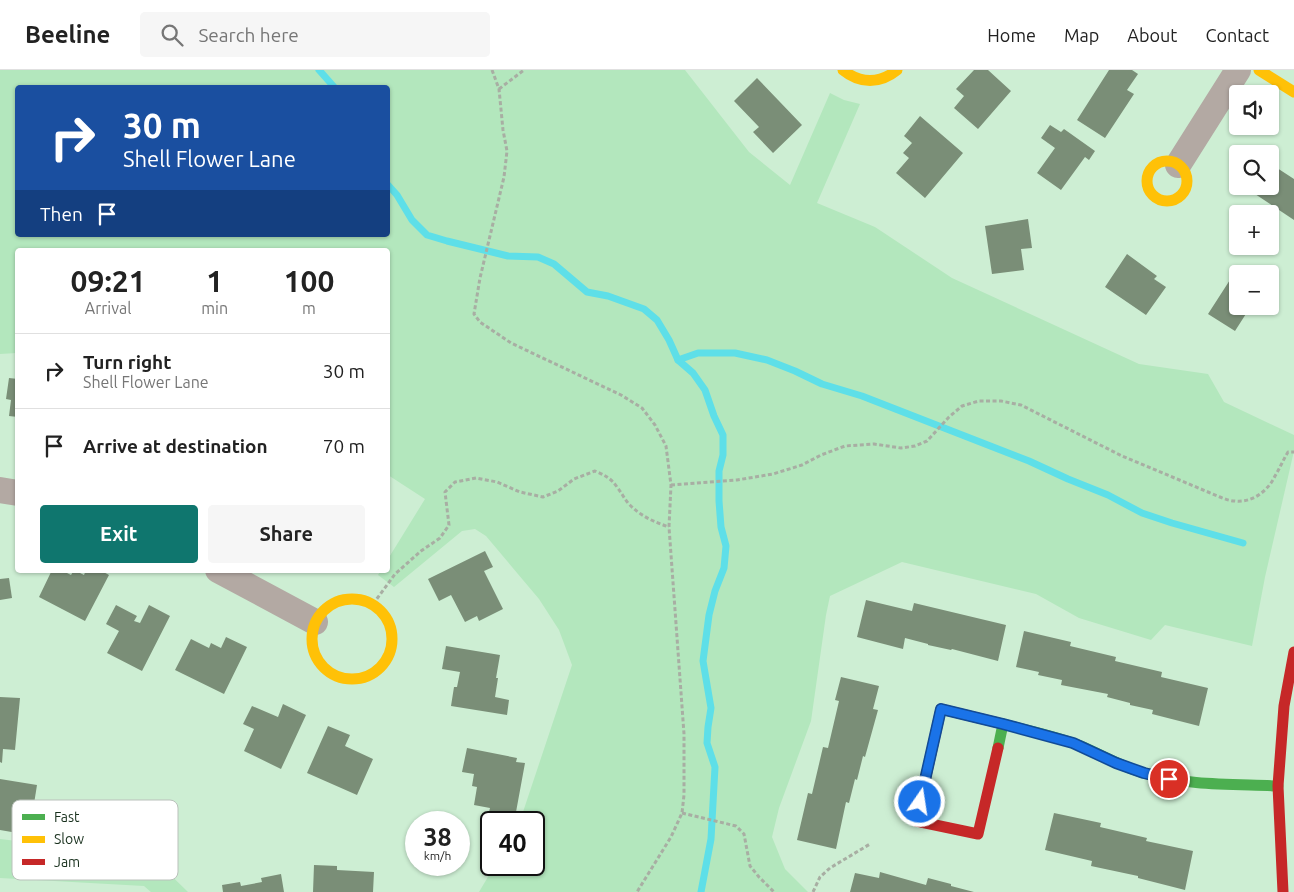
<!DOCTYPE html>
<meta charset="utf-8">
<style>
:root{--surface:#fff;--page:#f6f6f6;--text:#222;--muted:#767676;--line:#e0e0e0;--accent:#0f766e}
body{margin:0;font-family:Ubuntu,sans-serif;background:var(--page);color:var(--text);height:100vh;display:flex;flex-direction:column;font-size:19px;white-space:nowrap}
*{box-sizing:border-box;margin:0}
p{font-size:16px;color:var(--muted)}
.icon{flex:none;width:28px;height:28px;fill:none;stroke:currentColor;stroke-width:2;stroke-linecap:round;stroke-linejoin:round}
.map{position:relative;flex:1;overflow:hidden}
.side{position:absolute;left:15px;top:178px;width:375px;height:325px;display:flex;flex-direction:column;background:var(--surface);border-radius:5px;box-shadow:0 1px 4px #0004}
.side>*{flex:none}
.top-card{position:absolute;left:15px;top:15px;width:375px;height:152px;border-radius:5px;box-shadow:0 1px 4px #0004;background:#1a4fa0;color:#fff;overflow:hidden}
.controls{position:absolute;left:1229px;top:15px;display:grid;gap:10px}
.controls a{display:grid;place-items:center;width:50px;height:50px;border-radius:5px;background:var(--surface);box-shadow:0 1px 4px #0004;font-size:25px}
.speed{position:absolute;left:405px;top:741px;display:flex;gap:10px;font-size:25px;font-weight:700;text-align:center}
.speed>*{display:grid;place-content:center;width:65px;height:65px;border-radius:50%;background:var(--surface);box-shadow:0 1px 4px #0004;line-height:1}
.speed small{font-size:12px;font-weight:400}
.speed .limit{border:2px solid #111;border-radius:8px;background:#fff;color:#111}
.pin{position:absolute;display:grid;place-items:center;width:42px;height:42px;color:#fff;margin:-21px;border:2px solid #fff;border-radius:50%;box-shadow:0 1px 5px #0007}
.me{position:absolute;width:55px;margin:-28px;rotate:13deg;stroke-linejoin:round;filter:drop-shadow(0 0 4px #0008)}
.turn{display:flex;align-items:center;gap:18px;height:105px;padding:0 25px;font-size:22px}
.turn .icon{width:65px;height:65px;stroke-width:2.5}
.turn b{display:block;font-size:35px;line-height:42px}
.then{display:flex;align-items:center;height:48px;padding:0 25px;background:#0003;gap:10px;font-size:19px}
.eta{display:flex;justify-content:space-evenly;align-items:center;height:85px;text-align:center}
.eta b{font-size:30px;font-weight:700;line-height:35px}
.primary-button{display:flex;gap:10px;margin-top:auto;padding:10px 25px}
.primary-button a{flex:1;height:58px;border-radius:5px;background:var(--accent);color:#fff;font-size:20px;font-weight:700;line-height:58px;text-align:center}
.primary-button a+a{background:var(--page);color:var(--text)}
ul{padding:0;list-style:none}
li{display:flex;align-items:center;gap:15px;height:75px;padding:0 25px;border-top:1px solid var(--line)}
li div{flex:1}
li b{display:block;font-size:19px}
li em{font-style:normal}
header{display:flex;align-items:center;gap:30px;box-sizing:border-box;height:70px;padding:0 25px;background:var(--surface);border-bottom:1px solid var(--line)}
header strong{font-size:24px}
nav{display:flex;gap:28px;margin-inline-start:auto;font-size:18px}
.search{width:350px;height:45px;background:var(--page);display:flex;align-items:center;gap:12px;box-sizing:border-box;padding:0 18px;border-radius:5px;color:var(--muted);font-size:19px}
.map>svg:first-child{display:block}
</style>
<header>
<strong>Beeline</strong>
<div class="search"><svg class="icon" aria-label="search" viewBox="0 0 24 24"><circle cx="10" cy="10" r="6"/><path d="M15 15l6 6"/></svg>Search here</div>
<nav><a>Home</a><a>Map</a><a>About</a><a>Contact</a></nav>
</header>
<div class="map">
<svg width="1294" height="822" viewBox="0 0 1294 822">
<rect width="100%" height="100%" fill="#cdeed3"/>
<g fill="#b3e7bd" fill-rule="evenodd">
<path d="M0 0H685L749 82 790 115 830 23 844 30 860 34 817 133 875 157 952 208 1139 294 1208 304 1224 332 1294 365V381L1265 507 1252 576 1165 555 1151 570 1079 548 1036 524 902 492 830 526 826 545 811 651 779 738 772 767 785 799 808 822H479L495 795H534V752H519L521 748 572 595 559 560 539 529 486 466 475 459 462 461 394 517 378 505 381 500H388V489L425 429 388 405V180H18L17 283 0 284ZM18 18H388V165H18Z"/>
<path d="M0 769 152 787 188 822H151L144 816 0 808Z"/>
</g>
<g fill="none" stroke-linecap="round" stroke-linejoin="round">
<g stroke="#5edfe8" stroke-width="7">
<path d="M319 0 335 18"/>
<path d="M388 115 397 125 412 150 427 165 447 171 508 186 538 187 554 194 587 222 608 226 644 239 657 250 669 270 678 290 693 303 705 320 714 346 723 365V385L719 401V431L721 457 726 476 724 498 715 521 709 545 703 591 711 638 708 657 707 673 715 697 711 769 701 822"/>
<path d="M678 290 698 283H735L767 290 795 301 822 314 862 326 1029 391 1068 409 1108 425 1142 443 1172 453 1243 473"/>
</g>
</g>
<g fill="#7a8e77">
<path d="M974 0H988L1011 21 978 59 954 38 964 26 956 19Z"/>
<path d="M1109 0H1132L1138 4 1127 20 1134 24 1105 68 1077 50Z"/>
<path d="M757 8 802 55 773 83 753 62 759 57 734 31Z"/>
<path d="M920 46 963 83 925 128 896 103 909 88 903 83 912 73 904 66Z"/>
<path d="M1050 55 1061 62 1064 59 1095 81 1089 90 1085 87 1061 120 1037 103 1055 78 1041 68Z"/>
<path d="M1274 96 1294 109V150L1255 124 1260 116H1270V101Z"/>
<path d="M1028 149 1032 178 1021 179 1024 200 992 204 985 156Z"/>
<path d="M1127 184 1157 206 1154 209 1166 217 1146 245 1105 217Z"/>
<path d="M1237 199 1245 204H1238V236H1251L1235 261 1208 244Z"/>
<path d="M1270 220 1278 226 1267 243 1257 236H1270Z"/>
<path d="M9 308 18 309V347L9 346 11 330 6 329Z"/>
<path d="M485 481 493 497 484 501 503 539 479 551 477 546 465 552 451 525 439 531 428 509Z"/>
<path d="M52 500H63V501L71 505 74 500 84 505 86 500H100L109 505 85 551 39 527Z"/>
<path d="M9 508 12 528 0 530V509Z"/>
<path d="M866 530 912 541 914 533 1006 555 998 591 952 579 951 580 928 575V574L905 568 903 579 857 567Z"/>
<path d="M116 535 137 546 134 551 140 553 149 535 170 546 142 601 107 583 119 561 106 554Z"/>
<path d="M1024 561 1071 572 1070 576 1116 587 1115 591 1162 602 1161 607 1208 618 1199 656 1152 644 1153 640 1130 635V633L1107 627 1108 624 1061 615 1062 610 1038 605 1039 602 1016 597Z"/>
<path d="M226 567 247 577 224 624 175 600 191 569 209 578 211 573 221 578Z"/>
<path d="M446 576 500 585 496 608H498L495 627 509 630 507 645 451 636 454 617H457L460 602 442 599Z"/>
<path d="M841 607 879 616 873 639 878 640 865 687 863 686 857 710 855 709 849 733 846 732 836 779 797 770 808 723 812 724 823 677 828 678 839 631 835 630Z"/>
<path d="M0 627 20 628 15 680 3 679 2 693 0 692Z"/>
<path d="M283 634 306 645 281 699 244 681 254 659 243 654 252 636 278 647Z"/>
<path d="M328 656 350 665 345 676 373 689 357 725 307 703Z"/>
<path d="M467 678 517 688 516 692 525 693 516 742 513 741 511 750 488 746 490 738 474 735 477 717 472 716 474 704 462 702Z"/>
<path d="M0 709 37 715 29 765 0 760Z"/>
<path d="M1054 743 1101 753 1100 757 1147 768 1146 771 1193 781 1185 820 1138 808V806L1091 796 1092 791 1045 780Z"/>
<path d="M314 795 337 796V800L374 802 373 822H313Z"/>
<path d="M880 802 926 815 928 808 951 814V816L974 822H850L855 803 879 808Z"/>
<path d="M281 804 284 822H223L222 815 240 812 241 816 262 812 261 808Z"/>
</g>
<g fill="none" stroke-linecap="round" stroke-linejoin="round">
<g stroke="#a8aea3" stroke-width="3" stroke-dasharray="4 2.5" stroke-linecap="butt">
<path d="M492 0 499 19 503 60 507 81 504 107 480 208 474 244 480 252 511 273 621 325 642 338 655 355 666 376 671 415 669 457 684 664V725L682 743 671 767 637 822"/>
<path d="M499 19 524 0"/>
<path d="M671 415 737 410 773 404 802 395 821 385 845 376 874 374 901 378 915 376 927 371 949 347 962 336 979 331H1001L1021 335 1122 386 1220 427C1225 429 1230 431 1235 431 1252 433 1268 421 1275 406 1280 398 1283 390 1288 382H1294"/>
<path d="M373 534 395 504 421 481 440 468 449 455 445 422 455 412 476 408 497 412 520 422 543 427 558 421 574 409 595 401C604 405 611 408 617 417 621 422 624 428 628 433 640 446 654 452 669 457"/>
<path d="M682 743 736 756 744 764 750 796 759 807 774 822"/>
<path d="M813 822 820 807 830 798 870 774"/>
</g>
<g stroke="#b3a9a3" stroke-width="26">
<path d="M1178 95 1238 0"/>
<path d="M0 420 18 423"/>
<path d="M218 500 315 552"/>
</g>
<path stroke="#4caf50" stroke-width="11" d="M998 678 1003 654C1029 661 1056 666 1081 676 1102 685 1122 697 1144 703 1187 716 1234 714 1278 716"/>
<g stroke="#ffc107" stroke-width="11">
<path d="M843 0C860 14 880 14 897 0"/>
<path d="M1259 0 1294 22"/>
<circle cx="1167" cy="111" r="20"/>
<circle cx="352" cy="569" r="40"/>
</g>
<g stroke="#c62828" stroke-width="11">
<path d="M998 678 978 764 916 751 941 639 1003 654"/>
<path d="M1283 822 1278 716 1284 636 1294 582"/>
</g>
</g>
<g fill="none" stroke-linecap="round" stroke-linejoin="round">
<defs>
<path id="route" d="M920 732 941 639 1003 654 1073 673 1116 693 1144 703 1169 709"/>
</defs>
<use href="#route" stroke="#114b97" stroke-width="12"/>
<use href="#route" stroke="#1a73e8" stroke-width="9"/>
</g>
<rect x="12" y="730" width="166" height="80" rx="8" fill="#fff" stroke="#bac1bb" stroke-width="1"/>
<rect x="22" y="744" width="23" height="6" fill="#4caf50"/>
<rect x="22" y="766" width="23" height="7" fill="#ffc107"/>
<rect x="22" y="789" width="23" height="6" fill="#c62828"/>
<g font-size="14" fill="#18301d">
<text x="54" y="752">Fast</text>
<text x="54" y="774">Slow</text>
<text x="54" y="797">Jam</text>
</g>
</svg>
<div class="controls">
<a><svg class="icon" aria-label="sound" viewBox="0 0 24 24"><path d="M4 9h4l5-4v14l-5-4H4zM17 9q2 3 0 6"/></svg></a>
<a><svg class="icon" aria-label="search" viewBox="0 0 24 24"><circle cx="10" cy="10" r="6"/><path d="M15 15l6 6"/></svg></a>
<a>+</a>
<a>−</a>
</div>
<div class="speed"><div>38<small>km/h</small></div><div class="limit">40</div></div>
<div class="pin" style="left:1169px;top:709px;background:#d93025"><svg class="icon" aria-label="arrive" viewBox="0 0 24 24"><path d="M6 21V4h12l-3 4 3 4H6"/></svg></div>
<svg class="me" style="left:920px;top:732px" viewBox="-20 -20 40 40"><circle r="17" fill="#1a73e8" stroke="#fff" stroke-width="3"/><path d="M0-11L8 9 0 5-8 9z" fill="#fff"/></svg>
<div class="top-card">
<div class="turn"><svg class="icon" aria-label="right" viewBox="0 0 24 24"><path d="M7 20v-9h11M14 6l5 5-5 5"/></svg><div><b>30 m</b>Shell Flower Lane</div></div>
<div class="then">Then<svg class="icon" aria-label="arrive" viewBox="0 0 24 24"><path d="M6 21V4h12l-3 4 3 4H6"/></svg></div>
</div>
<section class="side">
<div class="eta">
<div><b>09:21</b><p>Arrival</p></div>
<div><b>1</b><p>min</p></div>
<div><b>100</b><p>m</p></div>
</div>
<ul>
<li><svg class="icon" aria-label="right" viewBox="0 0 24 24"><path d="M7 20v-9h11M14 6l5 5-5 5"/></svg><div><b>Turn right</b><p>Shell Flower Lane</p></div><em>30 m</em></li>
<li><svg class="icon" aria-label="arrive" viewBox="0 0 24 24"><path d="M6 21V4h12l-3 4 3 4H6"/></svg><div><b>Arrive at destination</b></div><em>70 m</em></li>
</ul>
<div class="primary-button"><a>Exit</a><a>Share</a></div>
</section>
</div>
